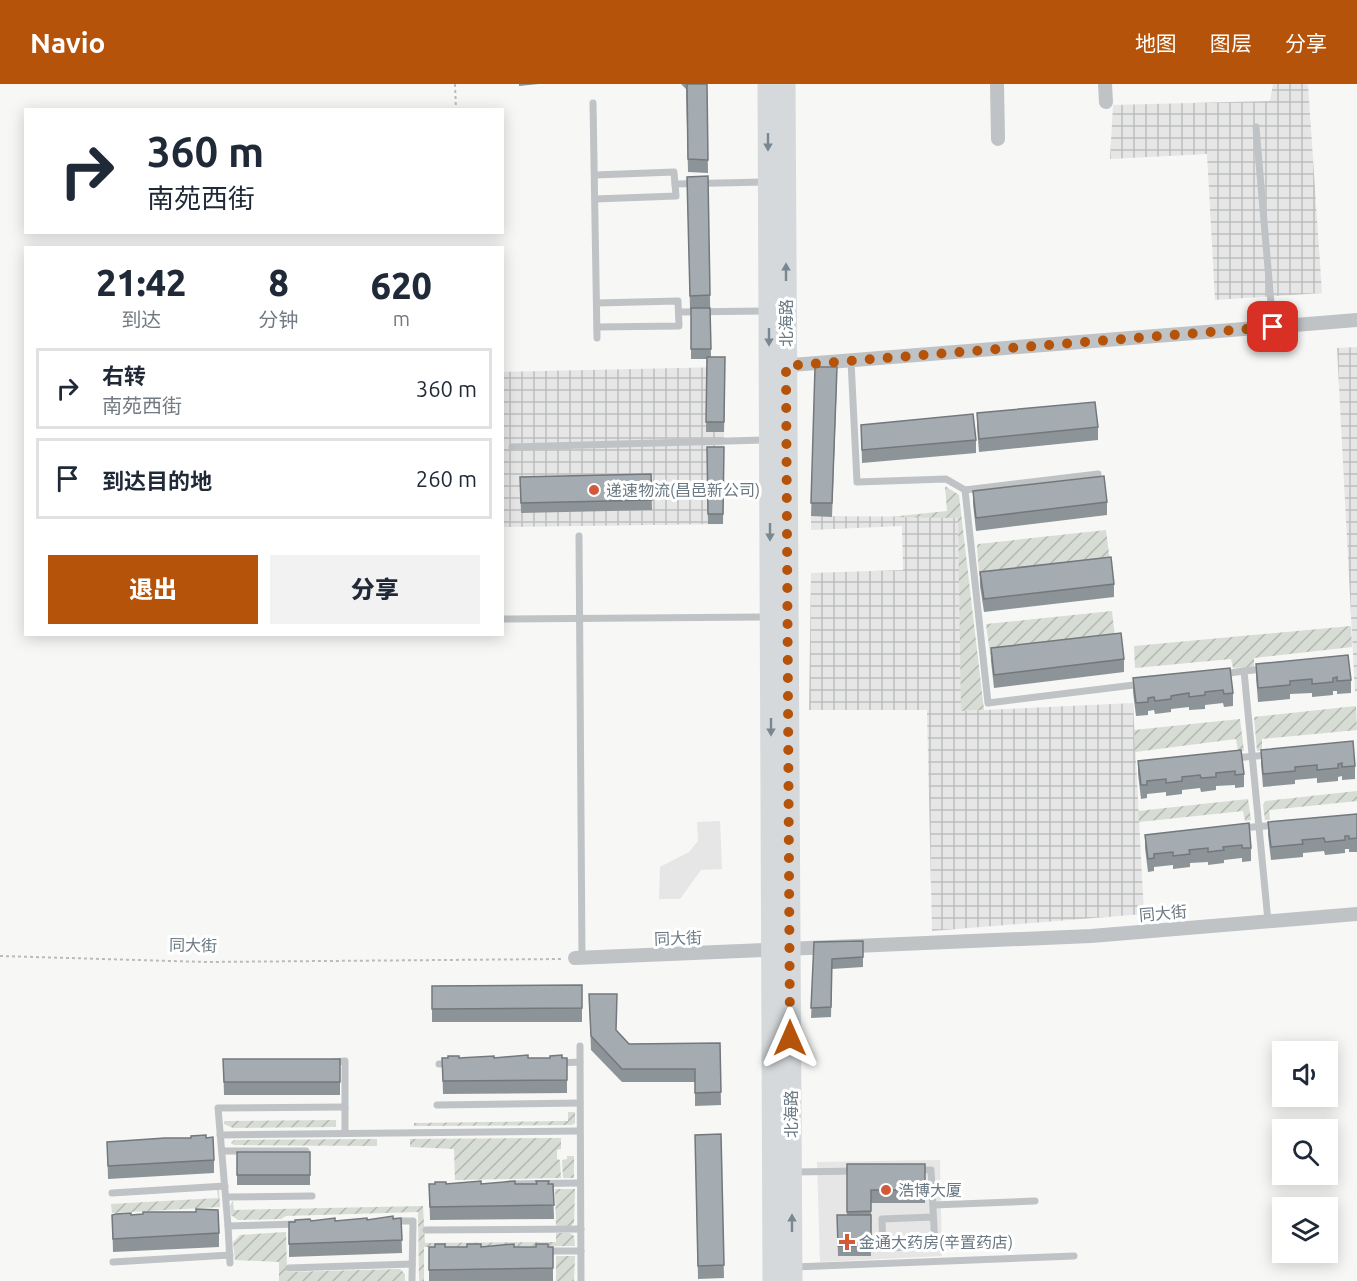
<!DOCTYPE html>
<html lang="zh">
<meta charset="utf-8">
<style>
:root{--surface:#fff;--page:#f2f2f3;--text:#1f2937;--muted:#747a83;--line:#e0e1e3;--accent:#b45309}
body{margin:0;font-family:Ubuntu,"Noto Sans SC",sans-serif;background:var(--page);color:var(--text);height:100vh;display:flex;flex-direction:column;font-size:22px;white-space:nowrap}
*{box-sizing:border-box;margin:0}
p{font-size:20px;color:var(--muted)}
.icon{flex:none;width:33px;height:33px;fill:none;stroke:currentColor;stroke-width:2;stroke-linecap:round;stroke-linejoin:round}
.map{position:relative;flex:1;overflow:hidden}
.panel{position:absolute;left:24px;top:162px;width:480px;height:390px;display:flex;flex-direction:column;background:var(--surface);border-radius:0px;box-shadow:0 3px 15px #0003}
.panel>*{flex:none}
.hud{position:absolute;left:24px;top:24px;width:480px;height:126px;border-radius:0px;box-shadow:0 3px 15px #0003;background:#fff;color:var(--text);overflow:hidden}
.controls{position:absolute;left:1272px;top:957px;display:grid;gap:12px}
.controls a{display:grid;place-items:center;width:66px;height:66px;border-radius:0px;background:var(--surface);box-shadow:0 3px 15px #0003;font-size:30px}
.pin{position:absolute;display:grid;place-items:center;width:51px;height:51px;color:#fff;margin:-26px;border-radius:12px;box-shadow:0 3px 9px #0006}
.me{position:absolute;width:66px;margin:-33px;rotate:0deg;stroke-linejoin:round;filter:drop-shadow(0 0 4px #0008)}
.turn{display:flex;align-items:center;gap:21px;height:126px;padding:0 24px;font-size:27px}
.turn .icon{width:78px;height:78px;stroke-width:2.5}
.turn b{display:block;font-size:42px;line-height:51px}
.eta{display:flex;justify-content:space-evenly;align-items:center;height:102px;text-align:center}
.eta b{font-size:36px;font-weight:800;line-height:42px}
.cta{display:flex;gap:12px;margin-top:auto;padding:12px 24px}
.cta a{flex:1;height:69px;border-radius:0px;background:var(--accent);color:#fff;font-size:24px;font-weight:800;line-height:69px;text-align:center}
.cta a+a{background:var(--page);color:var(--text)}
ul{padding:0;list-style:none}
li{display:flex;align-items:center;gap:18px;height:81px;margin:0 12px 9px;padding:0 12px;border:3px solid var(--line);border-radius:0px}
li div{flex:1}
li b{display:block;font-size:22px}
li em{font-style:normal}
header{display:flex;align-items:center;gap:36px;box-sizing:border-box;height:84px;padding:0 30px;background:var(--accent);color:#fff}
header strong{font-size:28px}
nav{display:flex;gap:33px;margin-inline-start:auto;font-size:21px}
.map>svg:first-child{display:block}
</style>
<header>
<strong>Navio</strong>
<nav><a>地图</a><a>图层</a><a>分享</a></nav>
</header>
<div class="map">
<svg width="1357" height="1197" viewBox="0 0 1357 1197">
<defs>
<pattern id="industrial-grid" width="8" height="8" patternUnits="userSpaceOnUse" patternTransform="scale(1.5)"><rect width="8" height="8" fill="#e5e6e5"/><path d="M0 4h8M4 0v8" fill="none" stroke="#bebfbf"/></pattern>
<pattern id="garden-furrows" width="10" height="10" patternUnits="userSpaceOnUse" patternTransform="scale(1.5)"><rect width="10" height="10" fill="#d7dcd5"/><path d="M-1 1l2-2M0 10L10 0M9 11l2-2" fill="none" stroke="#b2b7b2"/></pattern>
</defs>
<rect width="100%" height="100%" fill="#f7f7f5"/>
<g fill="#e5e6e5">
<path d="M720 737 722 785 701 786 680 815H659L660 783 689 768 698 757 697 738Z"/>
<path d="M940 1076 942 1172 820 1178 817 1078Z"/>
</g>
<g fill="url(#industrial-grid)">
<path d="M1273 0H1308L1322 209 1215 216 1207 70 1110 75 1113 21 1270 17Z"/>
<path d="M1357 263V607L1355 608 1337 264Z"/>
<path d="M725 283 723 440 503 443 502 288Z"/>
<path d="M811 432 958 433 962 627 1133 619 1144 830 932 847 927 626H809L811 489 903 486 902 442 811 446Z"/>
</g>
<g fill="url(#garden-furrows)">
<path d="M945 402 959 411 984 626 961 627 958 434 890 433 947 427Z"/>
<path d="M1106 446 1111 486 980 502 977 462 978 460Z"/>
<path d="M1112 527 1116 562 991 577 986 540Z"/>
<path d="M1351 542 1352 563 1254 574V583L1233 584 1231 575 1135 584 1134 562Z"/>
<path d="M1356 622 1357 646 1262 655V666L1257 667 1254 633Z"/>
<path d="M1240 635 1244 667H1238L1236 655 1135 668 1134 646Z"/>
<path d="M1357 707V717L1269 726 1270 736H1265L1263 721 1265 717Z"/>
<path d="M1248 715 1251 736 1245 737 1243 727 1139 738 1138 727Z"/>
<path d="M568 1028H575V1039L572 1041 414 1042V1039L568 1037Z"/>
<path d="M336 1036V1043L233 1044 224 1040V1037Z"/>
<path d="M561 1054V1065L557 1066V1075L560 1076 561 1094 455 1096 454 1065 410 1063V1055Z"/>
<path d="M377 1055V1062L234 1061 231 1059 234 1056Z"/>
<path d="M567 1072H574V1094H563L562 1076 567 1075Z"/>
<path d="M219 1105 220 1123 112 1129 111 1120 218 1114 217 1106Z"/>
<path d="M555 1105H575L574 1139 571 1142H556Z"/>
<path d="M233 1117 234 1126 423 1122 425 1159 556 1158V1149H570L574 1152 575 1162 424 1163V1197H419L418 1128 286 1132 281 1135 238 1136 231 1131 230 1122Z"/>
<path d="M286 1148 287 1188 400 1185 405 1190V1197H279V1178L235 1176 233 1158 240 1151Z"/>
<path d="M556 1172H575L574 1197H556Z"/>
</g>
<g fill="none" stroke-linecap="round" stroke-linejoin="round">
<g stroke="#b9bcbe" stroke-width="2" stroke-dasharray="3 3" stroke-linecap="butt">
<path d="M455 0 456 26"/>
<path d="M0 872 206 878 563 875"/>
</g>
<g stroke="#bfc3c6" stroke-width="7">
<path d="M593 19 597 254"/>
<path d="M1256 43 1273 243"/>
<path d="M595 91 674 88 676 112 595 115"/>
<path d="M675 100 766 98"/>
<path d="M597 219 678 217 679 242 597 243"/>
<path d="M679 228 766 227"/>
<path d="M851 277 857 398 946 395 965 406 988 619 1142 600"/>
<path d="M512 363 767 356"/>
<path d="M965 406 1098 390"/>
<path d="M579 452 582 874"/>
<path d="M502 535 767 533"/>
<path d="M1244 587 1265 585"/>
<path d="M1222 590 1244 587 1268 837"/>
<path d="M1234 674 1268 671"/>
<path d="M1240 744 1277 741"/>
<path d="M580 962 581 1197"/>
<path d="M333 978 345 977V1049"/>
<path d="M559 979 580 978"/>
<path d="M439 980H452"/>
<path d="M437 1021 580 1019"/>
<path d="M220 1051 579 1047"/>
<path d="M222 1067H306"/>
<path d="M918 1086H931L935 1162 883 1164 882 1135 933 1133"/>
<path d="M795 1088 856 1087"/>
<path d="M508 1100 580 1099"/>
<path d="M112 1109 225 1102"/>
<path d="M227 1113 312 1112"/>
<path d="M933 1121 1035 1117"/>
<path d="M392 1137H413L412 1197"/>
<path d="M297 1140 228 1142 218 1024 345 1023"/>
<path d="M228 1142 230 1179"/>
<path d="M426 1146 581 1145"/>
<path d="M544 1167H581"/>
<path d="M113 1178 230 1171"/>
<path d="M794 1183 1074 1172"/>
<path d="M289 1184 412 1180"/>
</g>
<g stroke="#bfc3c6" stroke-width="14">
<path d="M997 0 998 55"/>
<path d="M1105 0 1106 18"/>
<path d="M779 282 1357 236"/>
<path d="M575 874 1091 852 1357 830"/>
</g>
<g stroke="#d5d9dc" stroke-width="21">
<path d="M768 0 773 1197"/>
<path d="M785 0 792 1197"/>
</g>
</g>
<g fill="#8d9498">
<path d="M519 0H539L519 2Z"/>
<path d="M681 0H707L708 89 688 88 686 5Z"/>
<path d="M708 92 711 273H725L724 348H706L707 275H691V225H690L687 93Z"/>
<path d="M815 283 837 296 832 433 811 432Z"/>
<path d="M977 329 1098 343V356L979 368 977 343Z"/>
<path d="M861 341 976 356V369L862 379Z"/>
<path d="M707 363H724L723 440H708Z"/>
<path d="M651 390 652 426 521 429 520 393Z"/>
<path d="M973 407 1107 418V431L976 447 973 420Z"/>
<path d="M980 488 1114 500V513L984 528 980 502Z"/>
<path d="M991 564 1124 575V588L994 604 991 577Z"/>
<path d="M1256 580 1351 596V609L1337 610V607H1333V611L1312 613V609L1290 610V615L1258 618 1256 593Z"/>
<path d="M1230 584 1233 609V622L1224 623 1223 619 1205 621V625L1189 626V623L1171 625V628L1155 630 1154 626 1148 627V631L1136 632 1133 608V594Z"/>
<path d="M1241 666 1244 690V703L1235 704V701L1216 702V706L1201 708 1200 704 1182 706V710L1166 712V708L1147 710V714L1141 715 1138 690V677Z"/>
<path d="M1261 666 1355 682V695L1342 696V692L1338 693V697L1317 699V694L1295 696V700L1263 703 1261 679Z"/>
<path d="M1357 730V768H1349V765H1345V769L1325 771 1324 767 1303 769V773L1271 776 1268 751V738Z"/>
<path d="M1249 739 1251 764V777L1242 778V774L1224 776V779L1208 781V778L1190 779V783L1173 785V781L1154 783V787L1148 788 1145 764V751Z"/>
<path d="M863 857V883L832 885 831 933 811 934 814 858Z"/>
<path d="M582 901V938H432V902Z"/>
<path d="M589 910 616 946 629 960 720 959 721 1021 695 1022V998H622L591 966Z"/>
<path d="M442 974H567V1009L443 1010Z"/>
<path d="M223 975H340V1011H224Z"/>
<path d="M721 1050 724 1194 698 1195 695 1051Z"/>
<path d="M191 1054 214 1076V1089L108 1095 107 1058Z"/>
<rect x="237" y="1068" width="73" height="33"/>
<path d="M847 1080H925V1119H871V1172H838L837 1131H847Z"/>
<path d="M429 1100H553L554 1135 430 1136Z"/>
<path d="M112 1131H131L219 1149V1163L113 1168Z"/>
<path d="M401 1134 402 1169 289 1173V1138Z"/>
<rect x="429" y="1163" width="124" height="34"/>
</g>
<g fill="#a4acb1" stroke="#73787c" stroke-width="1.5">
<path d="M687 0H707L708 76 688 75Z"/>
<path d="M708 92 710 211 690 212 687 93Z"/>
<path d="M691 224H710L711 265H691Z"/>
<path d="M707 273H725L724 338H706Z"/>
<path d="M815 283H837L832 419H811Z"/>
<path d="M1095 318 1098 343 979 355 977 329Z"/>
<path d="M973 330 976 356 862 366 861 341Z"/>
<path d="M707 363H724L723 430H708Z"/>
<path d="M651 390 652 416 521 419 520 393Z"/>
<path d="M1104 392 1107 418 976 434 973 407Z"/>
<path d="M1111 473 1114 500 984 515 980 488Z"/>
<path d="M1121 549 1124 575 994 591 991 564Z"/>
<path d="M1348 571 1351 596 1337 597V593L1333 594V598L1312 600V595L1290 597V601L1258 604 1256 580Z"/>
<path d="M1230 584 1233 609 1224 610 1223 606 1205 608V611L1189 613V609L1171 612V615L1155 617 1154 613 1148 614V618L1136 619 1133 594Z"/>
<path d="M1353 657 1355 682 1342 683V679L1338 680V684L1317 686V681L1295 683V687L1263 690 1261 666Z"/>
<path d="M1241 666 1244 690 1235 691V687L1216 689V693L1201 694 1200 691 1182 693V697L1166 699V695L1147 697V701H1141L1138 677Z"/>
<path d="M1357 730V754L1349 755V752H1345V756L1325 758 1324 754 1302 756 1303 760 1271 763 1268 738Z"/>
<path d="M1249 739 1251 764H1242V761L1223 763 1224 766 1208 768V764L1189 766 1190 770 1173 772V768L1154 770V774L1148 775 1145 751Z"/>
<path d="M863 857V873L832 875 831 923 811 924 814 858Z"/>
<path d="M582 901V924L432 925V902Z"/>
<path d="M589 910H617L616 946 629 960 720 959 721 1008 695 1009V985H622L591 952Z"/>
<path d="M528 971V974H550V972L562 971V974H567V996L443 997 442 974H448V972H459V974L494 972V974Z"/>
<path d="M223 975H340V998H224Z"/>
<path d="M721 1050 724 1181 698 1182 695 1051Z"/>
<path d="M206 1051V1054L213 1053 214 1076 108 1082 107 1058 165 1054H191V1052Z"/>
<rect x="237" y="1068" width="73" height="23"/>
<path d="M847 1080H925V1106H871V1127L847 1128Z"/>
<path d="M481 1097V1100L515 1097V1100H537L536 1097H549L548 1100H553L554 1121 430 1123 429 1100H435V1098H446V1100Z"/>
<path d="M196 1125 218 1126 219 1149 113 1155 112 1131 116 1130 131 1129V1131L143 1130V1128H196Z"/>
<path d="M837 1131H871V1162H838Z"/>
<path d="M393 1132V1135L401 1134 402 1156 289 1160V1138H295V1136L310 1135 311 1137 335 1134V1137L367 1134V1136Z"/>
<path d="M435 1160H445V1163H467V1160H481V1163L514 1160V1163H536V1160H548V1163H553V1184L429 1186V1163H435Z"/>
</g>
<defs><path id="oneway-solid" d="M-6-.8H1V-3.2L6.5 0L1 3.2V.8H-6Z" transform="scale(1.5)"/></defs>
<g fill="#798790">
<use href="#oneway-solid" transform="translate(768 58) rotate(90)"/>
<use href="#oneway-solid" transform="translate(786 188) rotate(-90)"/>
<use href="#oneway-solid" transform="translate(769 253) rotate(90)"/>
<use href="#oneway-solid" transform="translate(770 448) rotate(90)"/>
<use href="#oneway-solid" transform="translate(771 643) rotate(90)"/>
<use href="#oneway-solid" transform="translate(792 1139) rotate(-90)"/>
</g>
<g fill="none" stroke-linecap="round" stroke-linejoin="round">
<path stroke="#b45309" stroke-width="10" stroke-dasharray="0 18" d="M790 954 786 282 1273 243"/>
</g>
<g fill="#d35939" stroke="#fff" stroke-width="2">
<circle cx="594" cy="406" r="6"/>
<circle cx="886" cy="1106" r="6"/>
<path d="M844 1149h6v6h6v6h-6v6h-6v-6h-6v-6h6z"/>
</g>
<g text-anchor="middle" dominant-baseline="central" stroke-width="6" stroke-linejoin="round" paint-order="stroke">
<g font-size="16" fill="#697883" stroke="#fff">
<text transform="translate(786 239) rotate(-90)">北海路</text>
<text transform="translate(1163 829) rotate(-5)">同大街</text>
<text transform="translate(678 854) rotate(-2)">同大街</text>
<text transform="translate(193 861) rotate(1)">同大街</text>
<text transform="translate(791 1030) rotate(-90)">北海路</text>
</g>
<g font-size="16" fill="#697883" stroke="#fff" text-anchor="start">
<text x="606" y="406">递速物流(昌邑新公司)</text>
<text x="898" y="1106">浩博大厦</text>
<text x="859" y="1158">金通大药房(辛置药店)</text>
</g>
</g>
</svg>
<div class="controls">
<a><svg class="icon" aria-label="sound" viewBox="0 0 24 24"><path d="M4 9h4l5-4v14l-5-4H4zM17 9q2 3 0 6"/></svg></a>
<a><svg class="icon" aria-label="search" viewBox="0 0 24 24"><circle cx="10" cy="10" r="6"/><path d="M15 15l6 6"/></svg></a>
<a><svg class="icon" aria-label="layers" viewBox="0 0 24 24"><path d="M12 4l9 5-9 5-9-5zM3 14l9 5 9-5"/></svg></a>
</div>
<div class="pin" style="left:1273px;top:243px;background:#d93025"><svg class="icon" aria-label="arrive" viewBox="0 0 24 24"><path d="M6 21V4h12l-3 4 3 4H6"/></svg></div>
<svg class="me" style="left:790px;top:954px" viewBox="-20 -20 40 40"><path d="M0-17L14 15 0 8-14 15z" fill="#b45309" stroke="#fff" stroke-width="4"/></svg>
<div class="hud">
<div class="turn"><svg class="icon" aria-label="right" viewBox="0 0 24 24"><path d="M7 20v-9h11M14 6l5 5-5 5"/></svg><div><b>360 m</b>南苑西街</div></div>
</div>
<section class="panel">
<div class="eta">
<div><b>21:42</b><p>到达</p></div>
<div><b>8</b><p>分钟</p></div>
<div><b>620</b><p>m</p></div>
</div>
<ul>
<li><svg class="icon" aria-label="right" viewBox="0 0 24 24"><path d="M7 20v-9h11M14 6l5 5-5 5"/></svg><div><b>右转</b><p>南苑西街</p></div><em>360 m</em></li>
<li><svg class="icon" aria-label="arrive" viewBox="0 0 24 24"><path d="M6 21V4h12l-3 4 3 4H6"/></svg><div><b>到达目的地</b></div><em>260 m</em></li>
</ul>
<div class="cta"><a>退出</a><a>分享</a></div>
</section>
</div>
